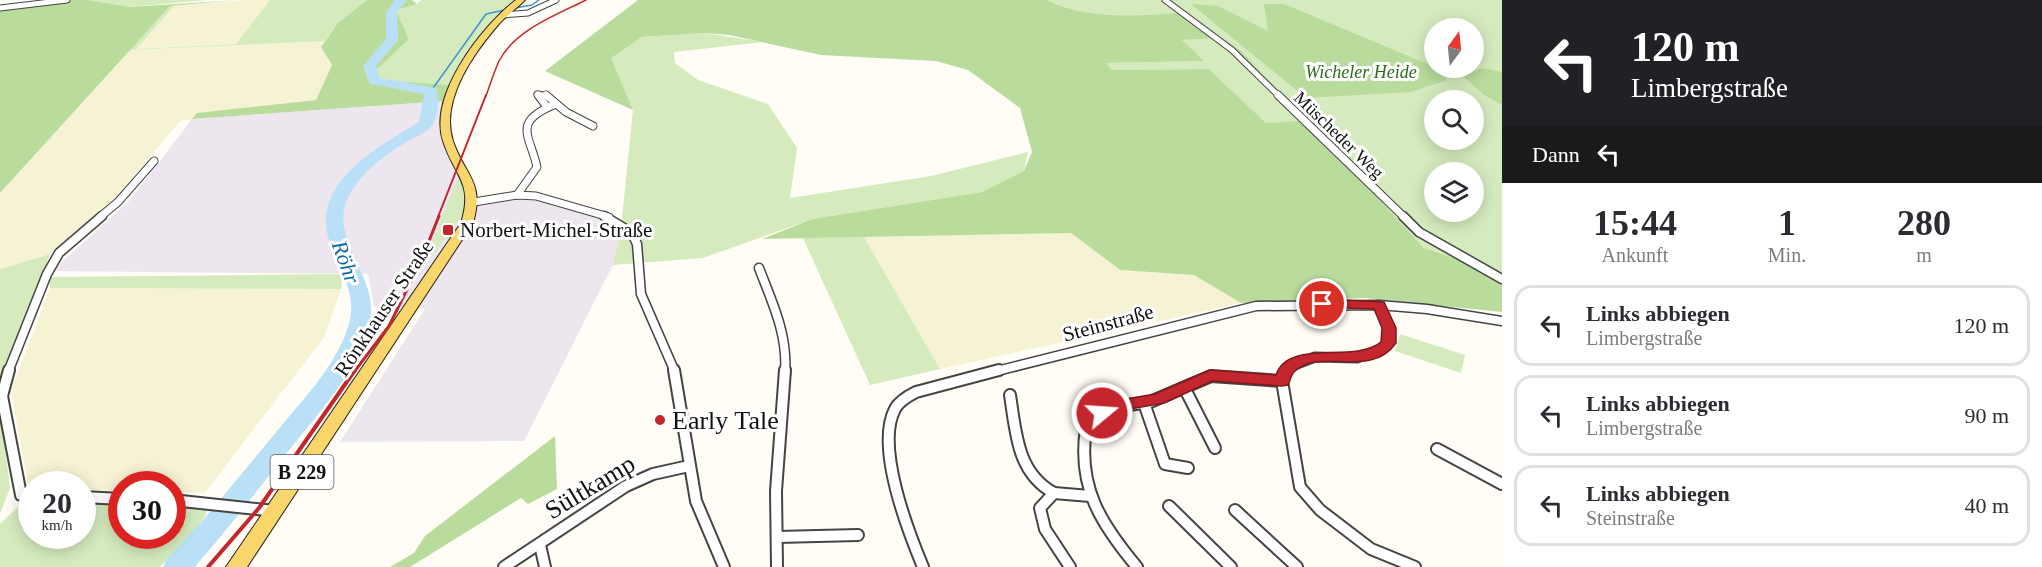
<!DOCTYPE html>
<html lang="de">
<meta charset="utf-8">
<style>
:root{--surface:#fff;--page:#f7f7f7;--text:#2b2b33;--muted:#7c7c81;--line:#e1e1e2}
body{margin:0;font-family:Georgia,serif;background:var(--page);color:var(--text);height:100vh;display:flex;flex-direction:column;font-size:22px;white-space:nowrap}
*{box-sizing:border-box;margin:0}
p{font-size:20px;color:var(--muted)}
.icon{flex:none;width:33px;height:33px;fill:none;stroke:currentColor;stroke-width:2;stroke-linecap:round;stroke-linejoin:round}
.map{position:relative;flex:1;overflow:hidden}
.details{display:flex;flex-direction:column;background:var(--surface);width:540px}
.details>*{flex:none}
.guide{background:#202124;color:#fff;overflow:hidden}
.needle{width:39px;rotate:15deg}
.buttons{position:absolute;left:1424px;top:18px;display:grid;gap:12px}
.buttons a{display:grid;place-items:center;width:60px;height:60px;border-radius:50%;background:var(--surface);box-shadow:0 3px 15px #0003;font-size:30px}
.speed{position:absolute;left:18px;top:471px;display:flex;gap:12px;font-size:30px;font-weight:700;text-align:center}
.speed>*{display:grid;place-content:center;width:78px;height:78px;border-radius:50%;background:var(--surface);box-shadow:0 3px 15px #0003;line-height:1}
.speed small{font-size:15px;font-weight:400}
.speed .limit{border:9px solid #d22;background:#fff;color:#111}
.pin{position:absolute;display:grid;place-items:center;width:51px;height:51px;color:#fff;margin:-26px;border:3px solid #fff;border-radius:50%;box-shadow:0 2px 6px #0007}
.me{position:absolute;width:66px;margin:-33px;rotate:72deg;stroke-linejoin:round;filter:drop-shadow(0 0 4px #0008)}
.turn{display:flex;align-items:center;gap:21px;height:126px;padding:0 30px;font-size:27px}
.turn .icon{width:78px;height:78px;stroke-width:2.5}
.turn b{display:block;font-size:42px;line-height:51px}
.then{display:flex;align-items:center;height:57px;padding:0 30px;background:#0003;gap:12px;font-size:22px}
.eta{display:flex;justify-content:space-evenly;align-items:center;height:102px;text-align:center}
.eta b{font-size:36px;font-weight:600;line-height:42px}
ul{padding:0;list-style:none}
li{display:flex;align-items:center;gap:18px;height:81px;margin:0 12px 9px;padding:0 18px;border:3px solid var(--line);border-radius:18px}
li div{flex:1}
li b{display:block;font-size:22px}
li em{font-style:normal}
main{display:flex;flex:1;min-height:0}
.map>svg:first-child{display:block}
</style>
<main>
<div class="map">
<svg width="1502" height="567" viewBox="0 0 1502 567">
<rect width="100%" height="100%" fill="#fffdf5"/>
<path fill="#eee6ef" d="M445 101 441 116 442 138 469 200 484 197 550 202 595 215 621 228 613 265 524 441 340 442 425 309 374 306 368 274 52 271 130 200 192 119Z"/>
<g fill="#f6f3d4">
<path d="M246 0H270L236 44 135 49 174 6Z"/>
<path d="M325 41 321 47 332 65 316 100 198 113 192 119 180 121 111 203 50 254 0 269V193L129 50Z"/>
<path d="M1071 233 1120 270 1194 275 1241 303 940 369 864 237Z"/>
<path d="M50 288 341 289 324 337 205 493 173 492 172 484H122L121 491 83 490 82 484H32L29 489 11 391Z"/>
</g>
<g fill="#d5ebbd" fill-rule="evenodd">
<path d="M88 0H207L130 7Z"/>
<path d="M246 0 174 6 136 49 236 44 270 0H367L338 23 325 41 129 50 170 6Z"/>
<path d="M421 0H515L484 30 450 85 367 79 409 39 396 10 417 4Z"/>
<path d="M1013 0H1502V276L1424 248 1310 126 1230 51 1302 122 1266 123 1209 69 1112 70 1106 63 1203 61 1181 40 1209 38ZM1434 28H1473V68H1434ZM1434 100H1473V140H1434ZM1434 172H1473V212H1434Z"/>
<path d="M705 33 763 42 674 52 675 63 698 80 768 104 797 148 790 198 931 176 1028 152 1024 171 982 192 812 219 703 258 613 265 621 228 633 110 610 58 642 37Z"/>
<path d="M459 175 468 203 466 210 435 253 427 256Z"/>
<path d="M864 237 940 369 870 385 803 238Z"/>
<path d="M50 254 1 380 0 389V269Z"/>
<path d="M343 274 341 289 50 288V277Z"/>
<path d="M1400 334 1465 355 1461 373 1395 351Z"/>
<path d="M0 406 10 488 0 514Z"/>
<path d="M31 498 32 536H82L83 500 121 501 122 536H172L173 504 207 510 205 517 176 553 159 567H0V524L25 500Z"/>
</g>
<g fill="#b9dc9c" fill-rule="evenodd">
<path d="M66 0H88L130 7 237 0 170 6 0 193V6Z"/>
<path d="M367 0H412L417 4 396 10 409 39 367 79 450 85 445 101 192 119 197 113 316 100 332 65 321 47 338 23Z"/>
<path d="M638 0H1047C1085 20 1136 16 1177 13L1161 0H1170L1241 51 1424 248 1502 274V312L1365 298 1241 303 1194 275 1120 270 1071 233 762 239 812 219 982 192 1024 171 1032 152 1020 108 968 70 936 61 821 55 729 35 705 33 642 37 611 58 633 110 545 71ZM1214 38 1301 121 1266 123 1209 69 1112 70 1106 63 1204 61 1182 40Z"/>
<path d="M1191 4 1218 6 1268 31 1264 4H1284L1437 68 1447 80 1411 92 1306 98Z"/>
<path d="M1482 68 1502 72V105L1484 95 1463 76Z"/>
<path d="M555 436 557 489 528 504 521 498 410 567H390L414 553 425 536Z"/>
</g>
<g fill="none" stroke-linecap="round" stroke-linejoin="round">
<g stroke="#3f96cf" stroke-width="1.5">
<path d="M515 8 532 5 539 0"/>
<path d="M431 91 486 14 509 9"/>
</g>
<path fill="#b9e0f7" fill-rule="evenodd" d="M395 0H407L397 12 398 40 376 66 380 78 436 88C440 97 438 119 431 127 425 133 415 137 408 141 385 155 365 169 351 192 325 234 374 271 371 313 367 364 309 424 279 463 253 496 227 530 199 562L195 567H163L167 559 204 519 317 383C331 364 348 338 351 313 353 288 338 266 330 243 309 183 377 148 419 122L424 94 370 84 363 66 386 39V12Z"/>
<defs>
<g id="street-far3">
<path d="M1165 0 1232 50 1279 96"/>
<path d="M0 8 67 0"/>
<path d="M503 15 528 13 556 0"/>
<path d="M539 96 537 94 548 96"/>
</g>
<g id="street-far2">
<path d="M538 95 547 107"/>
<path d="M546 95 566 112 593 126"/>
<path d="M1278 95 1404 217"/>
<path d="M517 195 537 167C530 135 511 122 556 104"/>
<path d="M474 202 517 195 536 196 609 217"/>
<path d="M100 217 118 202 154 161"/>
</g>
<g id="street-far1">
<path d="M604 216 632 233 637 244 641 294 675 372"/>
<path d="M1403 216 1419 232 1502 279"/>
<path d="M759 268C772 302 788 335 785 372"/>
<path d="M8 372 47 274 59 253 102 216"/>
<path d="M993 372 1256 306 1379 305 1427 309 1502 321"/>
<path d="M1287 372 1289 367 1315 357 1357 358 1384 348 1390 334 1379 305"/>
</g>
<g id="street">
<path d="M9 370 2 396 21 495H32"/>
<path d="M674 370 696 501 724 567"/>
<path d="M1287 370 1282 381 1300 487 1320 510 1371 549 1415 567"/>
<path d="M1185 389 1215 448"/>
<path d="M1010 395C1016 433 1017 473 1054 493L1040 508 1045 529 1070 567"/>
<path d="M1144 403 1165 464 1188 468"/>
<path d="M1437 449 1502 484"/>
<path d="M1054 493 1090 496"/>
<path d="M82 497 122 499"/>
<path d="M172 500 275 511"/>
<path d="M1169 506 1231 567"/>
<path d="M1235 510 1297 567"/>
<path d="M777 537 858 535"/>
<path d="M540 545 545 567"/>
<path d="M504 567 626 486 653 474 689 466"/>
<path d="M777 567 776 491 785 370"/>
<path d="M923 567C908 531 875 446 895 409 899 401 908 396 916 392L999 370"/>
<path d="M1137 567C1101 524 1077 487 1086 428L1102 413 1114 407 1150 402 1211 376 1282 381"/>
</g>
<path id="primary" d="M516 0H525C516 9 506 16 498 25 473 54 440 101 453 141 465 176 485 182 473 223L247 567H226L461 223C474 182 454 176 443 141 428 95 482 26 516 0Z"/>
</defs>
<use href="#street-far3" stroke="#444" stroke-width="7"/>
<use href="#street-far2" stroke="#444" stroke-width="9"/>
<use href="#street-far1" stroke="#444" stroke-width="11"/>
<use href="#street" stroke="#444" stroke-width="14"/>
<use href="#primary" stroke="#222" stroke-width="2"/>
<use href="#street-far3" stroke="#fff" stroke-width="5"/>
<use href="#street-far2" stroke="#fff" stroke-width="7"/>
<use href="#street-far1" stroke="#fff" stroke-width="8"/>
<use href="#street" stroke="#fff" stroke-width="10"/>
<use href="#primary" fill="#f9d66b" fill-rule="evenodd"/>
<path stroke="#c4262e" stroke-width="1.5" d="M486 96C490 85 494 72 499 61 515 30 556 15 586 0"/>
<path stroke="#c4262e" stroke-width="2" d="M438 217 486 95"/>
<path stroke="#c4262e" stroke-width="3" d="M354 372 389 326 421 261 439 216"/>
<path stroke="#c4262e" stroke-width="4" d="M208 567 259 508 355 370"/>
</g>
<path fill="#c4262e" stroke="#7f191e" stroke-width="1.5" d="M1322 299 1384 302 1396 328V343C1370 380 1320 346 1294 372 1291 375 1290 381 1288 385L1282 386 1212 381 1164 403 1124 410 1102 419 1093 413 1096 409 1115 401 1155 394 1210 370 1276 375C1288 338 1354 364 1381 342L1382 328 1374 309 1317 307 1315 304Z"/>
<g fill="#c4262e" stroke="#fff" stroke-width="2">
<rect x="442" y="224" width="12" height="12" rx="3"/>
<circle cx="660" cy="420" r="6"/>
</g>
<g text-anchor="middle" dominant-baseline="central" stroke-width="6" stroke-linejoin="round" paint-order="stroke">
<g font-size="18" font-style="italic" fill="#2f6b1f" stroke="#fff">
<text x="1361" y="72">Wicheler Heide</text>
</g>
<g font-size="18" fill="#111" stroke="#fff">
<text transform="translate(1339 135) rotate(44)">Müscheder Weg</text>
</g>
<rect fill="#fff" stroke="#585858" stroke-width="1.5" x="270.5" y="455" width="63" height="34" rx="4.5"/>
<g font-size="20" font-weight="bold" fill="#111">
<text x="302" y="472">B 229</text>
</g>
<g font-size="21" fill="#111" stroke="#fff" text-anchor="start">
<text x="460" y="230">Norbert-Michel-Straße</text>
</g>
<g font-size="21" fill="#111" stroke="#fff">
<text transform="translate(384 308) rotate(-56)">Rönkhauser Straße</text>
<text transform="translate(1108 323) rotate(-15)">Steinstraße</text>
</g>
<g font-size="22" font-style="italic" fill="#1768a6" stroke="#fff">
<text transform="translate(346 262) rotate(70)">Röhr</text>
</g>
<g font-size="26" fill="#111" stroke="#fff" text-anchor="start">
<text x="672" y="420">Early Tale</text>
</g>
<g font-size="26" fill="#111" stroke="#fff">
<text transform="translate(590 487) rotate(-31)">Sültkamp</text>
</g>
</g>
</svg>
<div class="buttons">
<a><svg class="needle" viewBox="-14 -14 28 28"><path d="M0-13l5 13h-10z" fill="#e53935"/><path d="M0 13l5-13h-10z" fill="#7c7c81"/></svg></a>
<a><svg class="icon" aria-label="search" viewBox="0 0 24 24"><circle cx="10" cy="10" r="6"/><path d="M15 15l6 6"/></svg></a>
<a><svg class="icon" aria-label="layers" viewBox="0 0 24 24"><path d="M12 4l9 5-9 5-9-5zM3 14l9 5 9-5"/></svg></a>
</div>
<div class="speed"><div>20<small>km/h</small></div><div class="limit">30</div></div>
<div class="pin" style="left:1322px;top:304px;background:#d93025"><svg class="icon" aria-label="arrive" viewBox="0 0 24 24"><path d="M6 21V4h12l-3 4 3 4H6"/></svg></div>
<svg class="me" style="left:1102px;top:413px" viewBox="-20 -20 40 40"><circle r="17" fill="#c4262e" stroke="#fff" stroke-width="3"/><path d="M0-11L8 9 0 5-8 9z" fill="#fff"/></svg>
</div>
<section class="details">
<div class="guide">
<div class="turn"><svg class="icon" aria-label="left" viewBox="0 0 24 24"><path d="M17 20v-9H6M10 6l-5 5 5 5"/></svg><div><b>120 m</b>Limbergstraße</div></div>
<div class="then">Dann<svg class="icon" aria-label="left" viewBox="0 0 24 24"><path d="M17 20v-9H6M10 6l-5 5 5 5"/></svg></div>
</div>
<div class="eta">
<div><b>15:44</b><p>Ankunft</p></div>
<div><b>1</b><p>Min.</p></div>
<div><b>280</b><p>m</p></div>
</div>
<ul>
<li><svg class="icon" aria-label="left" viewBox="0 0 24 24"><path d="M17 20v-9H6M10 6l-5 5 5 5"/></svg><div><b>Links abbiegen</b><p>Limbergstraße</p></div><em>120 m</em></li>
<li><svg class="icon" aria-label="left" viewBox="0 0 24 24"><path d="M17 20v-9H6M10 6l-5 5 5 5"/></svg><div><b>Links abbiegen</b><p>Limbergstraße</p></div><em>90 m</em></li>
<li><svg class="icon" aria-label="left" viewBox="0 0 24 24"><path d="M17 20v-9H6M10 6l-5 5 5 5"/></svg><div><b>Links abbiegen</b><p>Steinstraße</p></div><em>40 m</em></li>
</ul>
</section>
</main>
